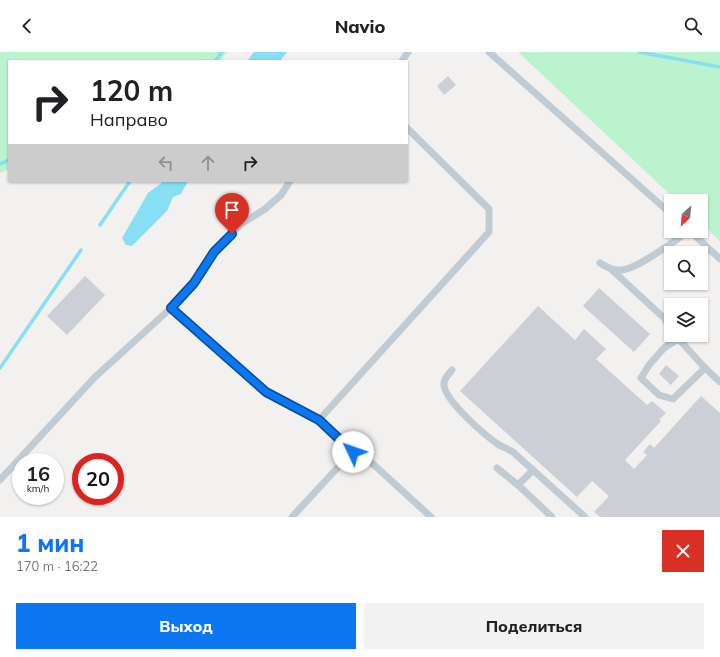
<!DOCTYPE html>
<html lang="ru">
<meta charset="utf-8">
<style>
:root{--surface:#fff;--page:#f2f2f2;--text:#202124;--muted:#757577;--accent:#0c77f0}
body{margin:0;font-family:Mulish,sans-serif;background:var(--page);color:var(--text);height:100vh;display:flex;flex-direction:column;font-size:15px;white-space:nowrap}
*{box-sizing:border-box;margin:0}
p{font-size:13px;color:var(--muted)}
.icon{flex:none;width:22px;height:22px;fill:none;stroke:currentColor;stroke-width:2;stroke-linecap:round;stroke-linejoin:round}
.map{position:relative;height:465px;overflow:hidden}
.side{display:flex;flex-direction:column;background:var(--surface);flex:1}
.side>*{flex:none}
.banner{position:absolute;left:8px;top:8px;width:400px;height:122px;border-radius:0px;box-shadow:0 1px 3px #0004;background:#fff;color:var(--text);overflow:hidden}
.needle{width:26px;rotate:206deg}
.controls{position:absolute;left:664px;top:142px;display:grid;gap:8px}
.controls a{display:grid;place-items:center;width:44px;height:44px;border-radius:0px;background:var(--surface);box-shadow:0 1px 3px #0004;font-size:20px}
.speed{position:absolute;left:12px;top:401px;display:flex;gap:8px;font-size:20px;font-weight:700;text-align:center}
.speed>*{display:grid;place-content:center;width:52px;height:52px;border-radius:50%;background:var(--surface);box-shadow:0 1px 3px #0004;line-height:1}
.speed small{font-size:10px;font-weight:400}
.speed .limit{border:6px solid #d22;background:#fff;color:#111}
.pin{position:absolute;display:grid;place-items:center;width:34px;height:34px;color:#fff;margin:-41px -17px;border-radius:50% 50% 50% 0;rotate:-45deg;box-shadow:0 0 4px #0007}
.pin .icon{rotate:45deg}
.me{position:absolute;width:44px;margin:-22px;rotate:312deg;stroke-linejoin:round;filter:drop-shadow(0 0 3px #0008)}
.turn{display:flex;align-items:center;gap:14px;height:84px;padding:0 16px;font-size:18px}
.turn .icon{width:52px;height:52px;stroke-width:2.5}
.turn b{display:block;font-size:28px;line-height:34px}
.lanes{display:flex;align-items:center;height:38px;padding:0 16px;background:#0003;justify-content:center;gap:20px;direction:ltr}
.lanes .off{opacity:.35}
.round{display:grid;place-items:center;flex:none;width:42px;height:42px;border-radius:0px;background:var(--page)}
.overview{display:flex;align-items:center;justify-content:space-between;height:68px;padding:0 16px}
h1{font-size:24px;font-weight:800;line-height:30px;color:var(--accent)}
.button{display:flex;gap:8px;margin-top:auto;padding:8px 16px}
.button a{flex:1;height:46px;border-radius:0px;background:var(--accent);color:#fff;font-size:16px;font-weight:800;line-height:46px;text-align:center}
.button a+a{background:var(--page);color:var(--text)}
header{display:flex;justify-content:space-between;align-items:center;height:52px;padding:0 16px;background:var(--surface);font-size:18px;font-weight:800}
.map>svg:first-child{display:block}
</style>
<header><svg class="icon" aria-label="back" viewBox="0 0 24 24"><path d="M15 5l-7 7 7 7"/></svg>Navio<svg class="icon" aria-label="search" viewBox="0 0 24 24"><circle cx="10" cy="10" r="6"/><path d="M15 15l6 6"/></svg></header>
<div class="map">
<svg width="720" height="465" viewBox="0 0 720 465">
<rect width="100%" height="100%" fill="#f3f0f0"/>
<g fill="#bcf3cf">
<path d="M0 0H227L220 9H9V117L0 121Z"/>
<path d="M518 0H720V189L701 171V149H677Z"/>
</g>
<g fill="#86dff2">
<path d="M254 0H287L280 9H247Z"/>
<path d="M163 129H188L181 142 173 145 167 159 132 194 126 193 122 186 148 141 160 132Z"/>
</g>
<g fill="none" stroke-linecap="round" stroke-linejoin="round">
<g stroke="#86dff2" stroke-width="3.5">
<path d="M639 0 720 15"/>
<path d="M215 9 222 0"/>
<path d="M0 112 9 108"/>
<path d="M100 173 130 129"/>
<path d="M0 316 81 198"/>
</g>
</g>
<g fill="#cccfd5">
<path d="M448 24 456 33 444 43 437 34Z"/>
<path d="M85 224 105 243 67 283 47 264Z"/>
<path d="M599 236 650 282 634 300 583 254Z"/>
<path d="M538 254 575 288 584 277 606 297 596 307 647 353 652 349 666 361 659 368 661 369 625 408 634 417 647 403 643 400 650 392 654 396 701 344 720 361V465H600L594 460 609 444 592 429 577 445 460 339Z"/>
<path d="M666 313 679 324 671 333 659 322Z"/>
</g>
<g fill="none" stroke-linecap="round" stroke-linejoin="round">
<g stroke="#c0cbd3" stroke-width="7">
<path d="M489 0 671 162"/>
<path d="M402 9 408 0"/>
<path d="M690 179 720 207"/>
<path d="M600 211C606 215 613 219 621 218 636 218 674 189 689 179"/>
<path d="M612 218 664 266 671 277"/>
<path d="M171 256 267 340 319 368 353 400 373 412 431 465"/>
<path d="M675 283 705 316 720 330"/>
<path d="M678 287 664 296 649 313 641 326 659 343 673 347 705 316"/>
<path d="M452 318C449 322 445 325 444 331 442 347 486 384 499 393 503 395 508 397 513 400L585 465"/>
<path d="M319 368 489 180V157L407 76"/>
<path d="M497 416 518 433 552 465"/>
<path d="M0 428 95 325 171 256 194 231 214 200 241 172 265 157 281 143 290 129"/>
<path d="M518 433 533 418"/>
<path d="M292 465 340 413 353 400"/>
</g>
</g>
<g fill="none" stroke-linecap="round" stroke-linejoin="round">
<defs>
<path id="route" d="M232 182 214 200 194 231 171 256 266 340 319 368 353 400"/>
</defs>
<use href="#route" stroke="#084d9c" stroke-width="10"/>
<use href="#route" stroke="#0c77f0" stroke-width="7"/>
</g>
</svg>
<div class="controls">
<a><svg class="needle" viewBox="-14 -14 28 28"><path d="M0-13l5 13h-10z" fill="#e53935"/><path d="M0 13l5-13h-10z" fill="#757577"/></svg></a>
<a><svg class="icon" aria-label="search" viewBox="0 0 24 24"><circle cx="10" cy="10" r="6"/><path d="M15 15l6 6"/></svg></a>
<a><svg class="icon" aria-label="layers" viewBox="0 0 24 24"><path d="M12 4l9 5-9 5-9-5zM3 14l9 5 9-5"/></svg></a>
</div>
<div class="speed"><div>16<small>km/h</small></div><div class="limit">20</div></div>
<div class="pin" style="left:232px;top:182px;background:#d93025"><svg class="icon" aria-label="arrive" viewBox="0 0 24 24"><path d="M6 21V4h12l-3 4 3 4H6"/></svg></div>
<svg class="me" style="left:353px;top:400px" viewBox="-20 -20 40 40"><circle r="19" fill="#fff"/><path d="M0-13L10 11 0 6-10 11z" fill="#0c77f0"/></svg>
<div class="banner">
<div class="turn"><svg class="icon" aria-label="right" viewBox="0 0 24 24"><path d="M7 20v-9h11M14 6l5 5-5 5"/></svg><div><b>120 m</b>Направо</div></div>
<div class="lanes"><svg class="icon off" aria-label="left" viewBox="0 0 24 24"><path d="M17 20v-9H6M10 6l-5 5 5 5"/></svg><svg class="icon off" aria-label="ahead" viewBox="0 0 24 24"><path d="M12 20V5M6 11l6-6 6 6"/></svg><svg class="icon" aria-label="right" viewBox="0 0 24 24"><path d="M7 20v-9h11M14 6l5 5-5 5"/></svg></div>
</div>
</div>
<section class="side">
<div class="overview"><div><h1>1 мин</h1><p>170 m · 16:22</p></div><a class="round" style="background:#d93025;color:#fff"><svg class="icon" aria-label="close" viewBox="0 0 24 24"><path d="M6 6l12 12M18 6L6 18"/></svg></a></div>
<div class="button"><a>Выход</a><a>Поделиться</a></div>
</section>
